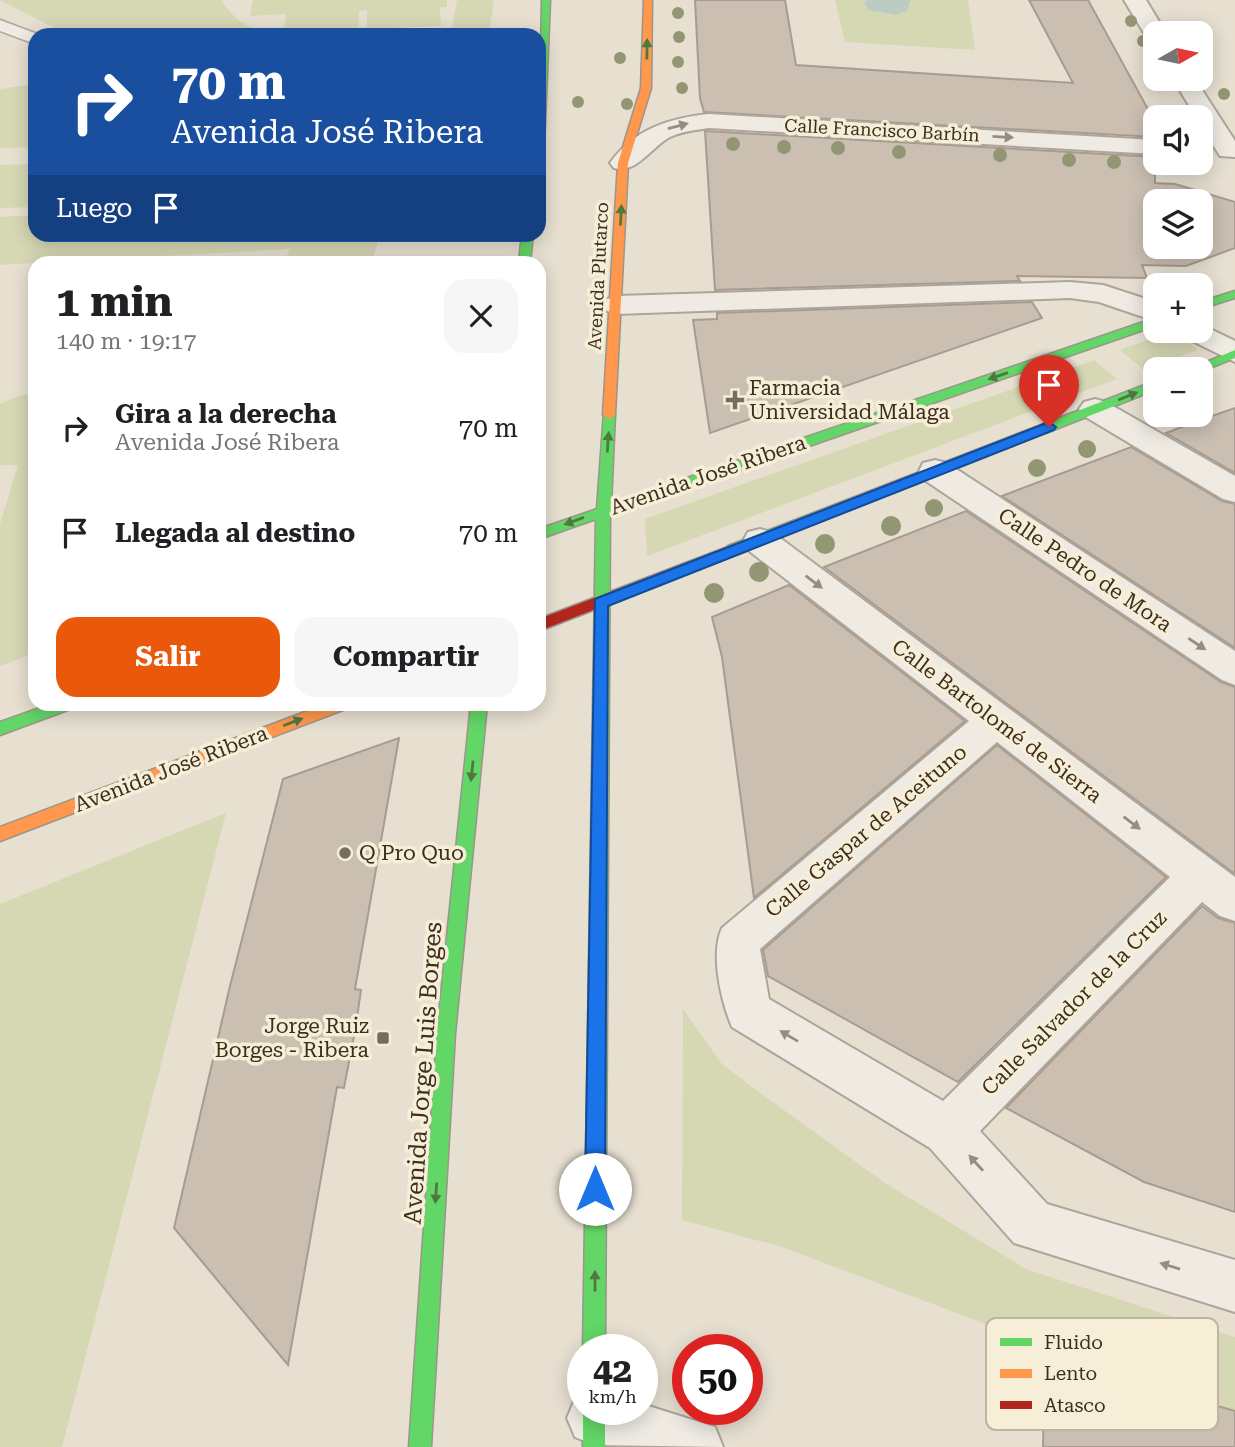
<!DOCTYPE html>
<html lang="es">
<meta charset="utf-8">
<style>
:root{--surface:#fff;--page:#f6f6f6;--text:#202124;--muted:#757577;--accent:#ea580c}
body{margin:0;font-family:"Roboto Serif",serif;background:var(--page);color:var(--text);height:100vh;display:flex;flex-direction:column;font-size:26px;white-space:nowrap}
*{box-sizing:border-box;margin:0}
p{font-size:23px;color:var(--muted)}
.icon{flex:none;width:38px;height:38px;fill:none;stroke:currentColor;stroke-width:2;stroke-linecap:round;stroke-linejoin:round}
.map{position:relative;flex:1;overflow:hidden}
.details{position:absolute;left:28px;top:256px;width:518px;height:455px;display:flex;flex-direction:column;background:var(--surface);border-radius:21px;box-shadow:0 4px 18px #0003}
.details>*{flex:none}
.hud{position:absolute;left:28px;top:28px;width:518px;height:214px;border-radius:21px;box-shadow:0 4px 18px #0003;background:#1a4fa0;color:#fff;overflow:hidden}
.needle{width:46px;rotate:81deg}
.tools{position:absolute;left:1143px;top:21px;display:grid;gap:14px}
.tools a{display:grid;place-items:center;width:70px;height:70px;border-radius:14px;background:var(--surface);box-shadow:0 4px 18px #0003;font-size:35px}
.speed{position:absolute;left:567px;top:1334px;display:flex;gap:14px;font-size:35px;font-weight:700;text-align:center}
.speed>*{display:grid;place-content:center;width:91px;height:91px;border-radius:50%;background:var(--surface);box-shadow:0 4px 18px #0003;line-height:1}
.speed small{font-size:18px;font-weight:400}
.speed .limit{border:10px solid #d22;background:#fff;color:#111}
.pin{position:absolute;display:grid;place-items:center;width:60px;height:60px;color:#fff;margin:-72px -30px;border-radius:50% 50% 50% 0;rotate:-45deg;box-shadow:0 0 7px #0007}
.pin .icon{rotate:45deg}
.me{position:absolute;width:77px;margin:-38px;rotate:0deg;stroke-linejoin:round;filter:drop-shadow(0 0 5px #0008)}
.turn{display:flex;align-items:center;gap:24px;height:147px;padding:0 28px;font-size:32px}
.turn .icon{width:91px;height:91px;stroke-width:2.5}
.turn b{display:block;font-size:49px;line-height:60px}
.then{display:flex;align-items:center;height:66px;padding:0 28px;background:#0003;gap:14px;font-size:26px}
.round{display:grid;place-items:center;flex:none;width:74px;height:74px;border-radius:21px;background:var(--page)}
.overview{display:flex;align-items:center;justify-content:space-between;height:119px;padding:0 28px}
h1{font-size:42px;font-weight:700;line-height:52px}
.cta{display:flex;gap:14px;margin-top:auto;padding:14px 28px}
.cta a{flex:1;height:80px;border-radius:21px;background:var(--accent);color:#fff;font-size:28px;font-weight:700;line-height:80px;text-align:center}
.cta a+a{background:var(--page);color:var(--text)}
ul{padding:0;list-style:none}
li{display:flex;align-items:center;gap:21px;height:105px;padding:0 28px}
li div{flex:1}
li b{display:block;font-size:26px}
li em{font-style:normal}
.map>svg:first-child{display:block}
</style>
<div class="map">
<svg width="1235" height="1447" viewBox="0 0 1235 1447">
<rect width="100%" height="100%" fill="#e7e0d1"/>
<g fill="#d6d7b3">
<path d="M0 0H221C237 24 253 32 283 34L286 14 250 16 253 0H447V7H440L441 26 367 29V10L359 11 358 30 285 34 292 35H68Z"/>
<path d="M457 0H494L489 35H450Z"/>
<path d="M835 0H869L864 3 878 12 895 15 911 4V0H968L975 50 845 42Z"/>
<path d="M35 84V147L0 148V89Z"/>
<path d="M35 164V207L0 208V165Z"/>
<path d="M35 215V234L380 235 372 262H284L290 249 0 265V217Z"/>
<path d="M1174 331 1198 350 1144 370 1120 350Z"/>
<path d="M1094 360 1117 379 647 556 645 519Z"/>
<path d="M35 394V653L0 666V524L18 465H0V404L21 395Z"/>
<path d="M226 813 62 1447H0V904Z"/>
<path d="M683 1009 721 1063 756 1090 885 1183 1026 1269 1235 1337V1411L1150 1386 782 1247 682 1220Z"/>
</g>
<path fill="#bcccc2" d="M869 0H911L907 11 895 15 869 10 864 2Z"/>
<g fill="#cbbfb2" stroke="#a89c90" stroke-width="2" fill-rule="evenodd">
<path d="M695 0H785L796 65 1073 83 1029 0H1088L1155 122V137L704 112 700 98Z"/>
<path d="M705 131 1155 157V183L1175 184 1235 202V248L1186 266 1142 265 1147 278 1017 276 1020 281 715 290ZM1155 201H1200V247H1155Z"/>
<path d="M1032 302 1042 318 710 433 693 320 717 319V313Z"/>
<path d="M1235 408V473L1166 433 1203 419Z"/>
<path d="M1131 447 1222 501 1235 504V648L1002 496Z"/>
<path d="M966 511 1221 682 1235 687V874L824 567Z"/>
<path d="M789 585 965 721 754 898 722 657 712 617Z"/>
<path d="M399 738 355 989 361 990 355 1031 344 1088 337 1087 288 1365 174 1228 230 986 283 779Z"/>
<path d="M997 745 1166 877 958 1082 768 976 763 950Z"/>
<path d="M1202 906 1218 918 1235 923V1212L1144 1182 1006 1108Z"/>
<path d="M1045 1346 1150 1386 1235 1411V1447H1043Z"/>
</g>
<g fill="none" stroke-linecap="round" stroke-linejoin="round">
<defs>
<path id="lane" d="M0 20 40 35H35V44L0 31Z"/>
<g id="street">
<path d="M1124 0H1146L1166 33H1155V40L1147 38Z"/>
<path d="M1173 79H1195L1235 141V157L1220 156 1200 125V117H1196Z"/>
<path d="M709 114 1155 140V154L709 128C696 130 683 131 670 137 651 147 637 174 614 168L610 163C634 129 670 118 709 114Z"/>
<path d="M1070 282 1103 285 1155 302V321L1099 302 1070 298 617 314 607 311 603 305 607 299 617 296Z"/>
<path d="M1200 324 1235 341V362L1184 337 1179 331H1200Z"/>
<path d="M1095 399 1106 402 1235 476V502L1223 499 1084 416 1079 409 1084 402Z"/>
<path d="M935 460 947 463 1235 651V685L1222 680 923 479 919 471 923 463Z"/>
<path d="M760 529 772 532 1235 877V921L1220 916 1202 902 980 1131 1047 1204 1235 1260V1312L1014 1243 930 1148 732 1027C721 1001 710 954 722 928L969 721 748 550 743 541 748 532ZM997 742 1170 877 943 1101 769 999 760 949Z"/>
<path d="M583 1395V1409H642V1404L715 1427 723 1447 594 1445 575 1437 567 1418 575 1399Z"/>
</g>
<g id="fast">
<path d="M542 0H550L544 147 539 150Z"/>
<path d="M522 234H533L530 262H519Z"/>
<path d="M1235 291V298L1200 309V302Z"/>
<path d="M1155 318V326L610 515 605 1349H583L596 519 539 539V529L597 509 604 412 609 411 615 415 611 504Z"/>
<path d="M1235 350V358L1200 372V369H1190Z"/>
<path d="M1155 381V390L738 554 733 555 726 550 728 546Z"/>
<path d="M51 704H75L73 708 0 735V722Z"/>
<path d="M471 704H487L455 1034 431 1447H409L437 1034Z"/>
<rect x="583" y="1409" width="22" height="38"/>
</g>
<g id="slow">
<path d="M644 0H652L651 88 628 163 615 415 609 419 603 415 618 163 641 88Z"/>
<path d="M326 704H350L348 708 0 841V827Z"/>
</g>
<path id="jam" d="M733 545 738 546 740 550 738 554 539 631V619Z"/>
</defs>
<use href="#lane" stroke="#ada599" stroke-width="3"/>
<use href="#street" stroke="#ada599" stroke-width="4"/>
<use href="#fast" stroke="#9c958a" stroke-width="3"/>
<use href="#slow" stroke="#9c958a" stroke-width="3"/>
<use href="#jam" stroke="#9c958a" stroke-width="3"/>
<use href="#lane" fill="#efebe3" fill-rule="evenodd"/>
<use href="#street" fill="#efebe3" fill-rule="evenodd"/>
<use href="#fast" fill="#63d668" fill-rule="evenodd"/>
<use href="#slow" fill="#ff974d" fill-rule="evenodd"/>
<use href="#jam" fill="#b3261e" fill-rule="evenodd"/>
</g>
<g fill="#929673">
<circle cx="678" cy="13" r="6"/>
<circle cx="1131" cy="21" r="6"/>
<circle cx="679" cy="37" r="6"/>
<circle cx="1143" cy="41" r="6"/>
<circle cx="620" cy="58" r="6"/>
<circle cx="678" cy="62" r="6"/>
<circle cx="682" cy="88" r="6"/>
<circle cx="1224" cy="94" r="6"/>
<circle cx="578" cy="102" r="6"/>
<circle cx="627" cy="104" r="6"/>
<circle cx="733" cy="144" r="7"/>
<circle cx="784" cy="147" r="7"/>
<circle cx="838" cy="148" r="7"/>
<circle cx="899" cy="152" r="7"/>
<circle cx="1000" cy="155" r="7"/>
<circle cx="1069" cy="160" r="7"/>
<circle cx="1114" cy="162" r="7"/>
<circle cx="1087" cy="449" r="9"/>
<circle cx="1037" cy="468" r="9"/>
<circle cx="934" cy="508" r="9"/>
<circle cx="891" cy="526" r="10"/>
<circle cx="825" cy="544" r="10"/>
<circle cx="759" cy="572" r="10"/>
<circle cx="714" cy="593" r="10"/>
</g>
<defs><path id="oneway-solid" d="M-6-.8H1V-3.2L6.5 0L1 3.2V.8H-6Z" transform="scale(1.75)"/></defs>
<g fill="#4e7a40">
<use href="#oneway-solid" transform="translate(647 49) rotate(-89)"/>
<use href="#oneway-solid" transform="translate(621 215) rotate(-87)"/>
<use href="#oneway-solid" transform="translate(998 376) rotate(161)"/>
<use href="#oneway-solid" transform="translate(1128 396) rotate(-22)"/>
<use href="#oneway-solid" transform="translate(608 442) rotate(-86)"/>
<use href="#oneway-solid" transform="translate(574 521) rotate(160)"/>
<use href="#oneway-solid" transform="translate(293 722) rotate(-21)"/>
<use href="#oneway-solid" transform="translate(472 771) rotate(96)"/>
<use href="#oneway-solid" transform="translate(436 1193) rotate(94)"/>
<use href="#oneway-solid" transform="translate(595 1281) rotate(-90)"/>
</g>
<g fill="#968c82">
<use href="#oneway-solid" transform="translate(678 126) rotate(-15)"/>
<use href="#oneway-solid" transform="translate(1003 137) rotate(3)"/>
<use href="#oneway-solid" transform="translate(814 582) rotate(37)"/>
<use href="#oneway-solid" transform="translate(1197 644) rotate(34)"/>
<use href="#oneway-solid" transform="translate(1132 823) rotate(37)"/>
<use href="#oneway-solid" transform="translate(789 1036) rotate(-149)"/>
<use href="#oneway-solid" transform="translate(976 1163) rotate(-132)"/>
<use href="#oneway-solid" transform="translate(1170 1266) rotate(-163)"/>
</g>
<path fill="#1a73e8" stroke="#114b97" stroke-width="2" d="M1049 422 1056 427 1054 430 608 606 605 1189 602 1197 595 1200 588 1197 585 1189 595 599Z"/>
<g fill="#786c5e" stroke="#f7eed8" stroke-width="2.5">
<path d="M731.5 389.5h7v7h7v7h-7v7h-7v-7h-7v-7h7z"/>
<circle cx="345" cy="853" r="7"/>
<rect x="376" y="1031" width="14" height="14" rx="3.5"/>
</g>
<g text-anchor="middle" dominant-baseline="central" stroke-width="7" stroke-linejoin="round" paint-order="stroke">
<g font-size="18" fill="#3d2e20" stroke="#f7eed8">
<text transform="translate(882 130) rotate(3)">Calle Francisco Barbín</text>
<text transform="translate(598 276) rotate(-87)">Avenida Plutarco</text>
</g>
<g font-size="21" fill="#3d2e20" stroke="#f7eed8" text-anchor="start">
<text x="749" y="388">Farmacia<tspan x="749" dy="24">Universidad Málaga</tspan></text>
<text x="359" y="853">Q Pro Quo</text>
<text x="369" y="1026" text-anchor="end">Jorge Ruiz<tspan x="369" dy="24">Borges - Ribera</tspan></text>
</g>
<g font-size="21" fill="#3d2e20" stroke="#f7eed8">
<text transform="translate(708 475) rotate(-19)">Avenida José Ribera</text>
<text transform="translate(1085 570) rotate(34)">Calle Pedro de Mora</text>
<text transform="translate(997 721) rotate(37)">Calle Bartolomé de Sierra</text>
<text transform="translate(171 769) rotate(-21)">Avenida José Ribera</text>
<text transform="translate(866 831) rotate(-40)">Calle Gaspar de Aceituno</text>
<text transform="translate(1074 1003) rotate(-45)">Calle Salvador de la Cruz</text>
</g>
<g font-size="24" fill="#3d2e20" stroke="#f7eed8">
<text transform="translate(423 1073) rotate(-86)">Avenida Jorge Luis Borges</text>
</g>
</g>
<rect x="986" y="1318" width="232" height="112" rx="10" fill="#f7eed8" stroke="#bfb4a1" stroke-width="2"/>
<rect x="1000" y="1338" width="32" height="8" fill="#63d668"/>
<rect x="1000" y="1369" width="32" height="9" fill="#ff974d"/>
<rect x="1000" y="1401" width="32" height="8" fill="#b3261e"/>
<g font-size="19" fill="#3d2e20">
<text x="1044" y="1349">Fluido</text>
<text x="1044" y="1380">Lento</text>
<text x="1044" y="1412">Atasco</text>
</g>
</svg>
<div class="tools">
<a><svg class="needle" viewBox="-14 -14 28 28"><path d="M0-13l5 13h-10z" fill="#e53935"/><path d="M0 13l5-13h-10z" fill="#757577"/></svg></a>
<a><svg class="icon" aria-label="sound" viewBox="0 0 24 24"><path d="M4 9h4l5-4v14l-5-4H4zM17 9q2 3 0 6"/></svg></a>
<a><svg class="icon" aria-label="layers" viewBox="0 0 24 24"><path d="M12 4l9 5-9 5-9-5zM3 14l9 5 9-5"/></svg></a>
<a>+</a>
<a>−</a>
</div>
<div class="speed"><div>42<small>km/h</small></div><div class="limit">50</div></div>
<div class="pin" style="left:1049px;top:427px;background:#d93025"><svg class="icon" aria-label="arrive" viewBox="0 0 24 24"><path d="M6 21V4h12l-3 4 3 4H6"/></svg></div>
<svg class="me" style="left:595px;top:1189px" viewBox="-20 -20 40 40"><circle r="19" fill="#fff"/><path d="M0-13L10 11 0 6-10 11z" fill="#1a73e8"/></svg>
<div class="hud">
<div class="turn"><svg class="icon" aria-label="right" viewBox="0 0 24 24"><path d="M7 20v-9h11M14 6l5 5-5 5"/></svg><div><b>70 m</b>Avenida José Ribera</div></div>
<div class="then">Luego<svg class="icon" aria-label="arrive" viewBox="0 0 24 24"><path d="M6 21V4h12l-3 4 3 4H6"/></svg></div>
</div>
<section class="details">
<div class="overview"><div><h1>1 min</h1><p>140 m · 19:17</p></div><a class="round"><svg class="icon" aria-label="close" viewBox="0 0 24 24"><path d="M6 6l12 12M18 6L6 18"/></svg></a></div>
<ul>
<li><svg class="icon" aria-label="right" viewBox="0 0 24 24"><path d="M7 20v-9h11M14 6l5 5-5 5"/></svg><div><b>Gira a la derecha</b><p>Avenida José Ribera</p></div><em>70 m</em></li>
<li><svg class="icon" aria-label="arrive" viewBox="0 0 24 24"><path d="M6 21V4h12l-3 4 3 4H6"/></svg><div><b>Llegada al destino</b></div><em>70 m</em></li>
</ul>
<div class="cta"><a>Salir</a><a>Compartir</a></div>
</section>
</div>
